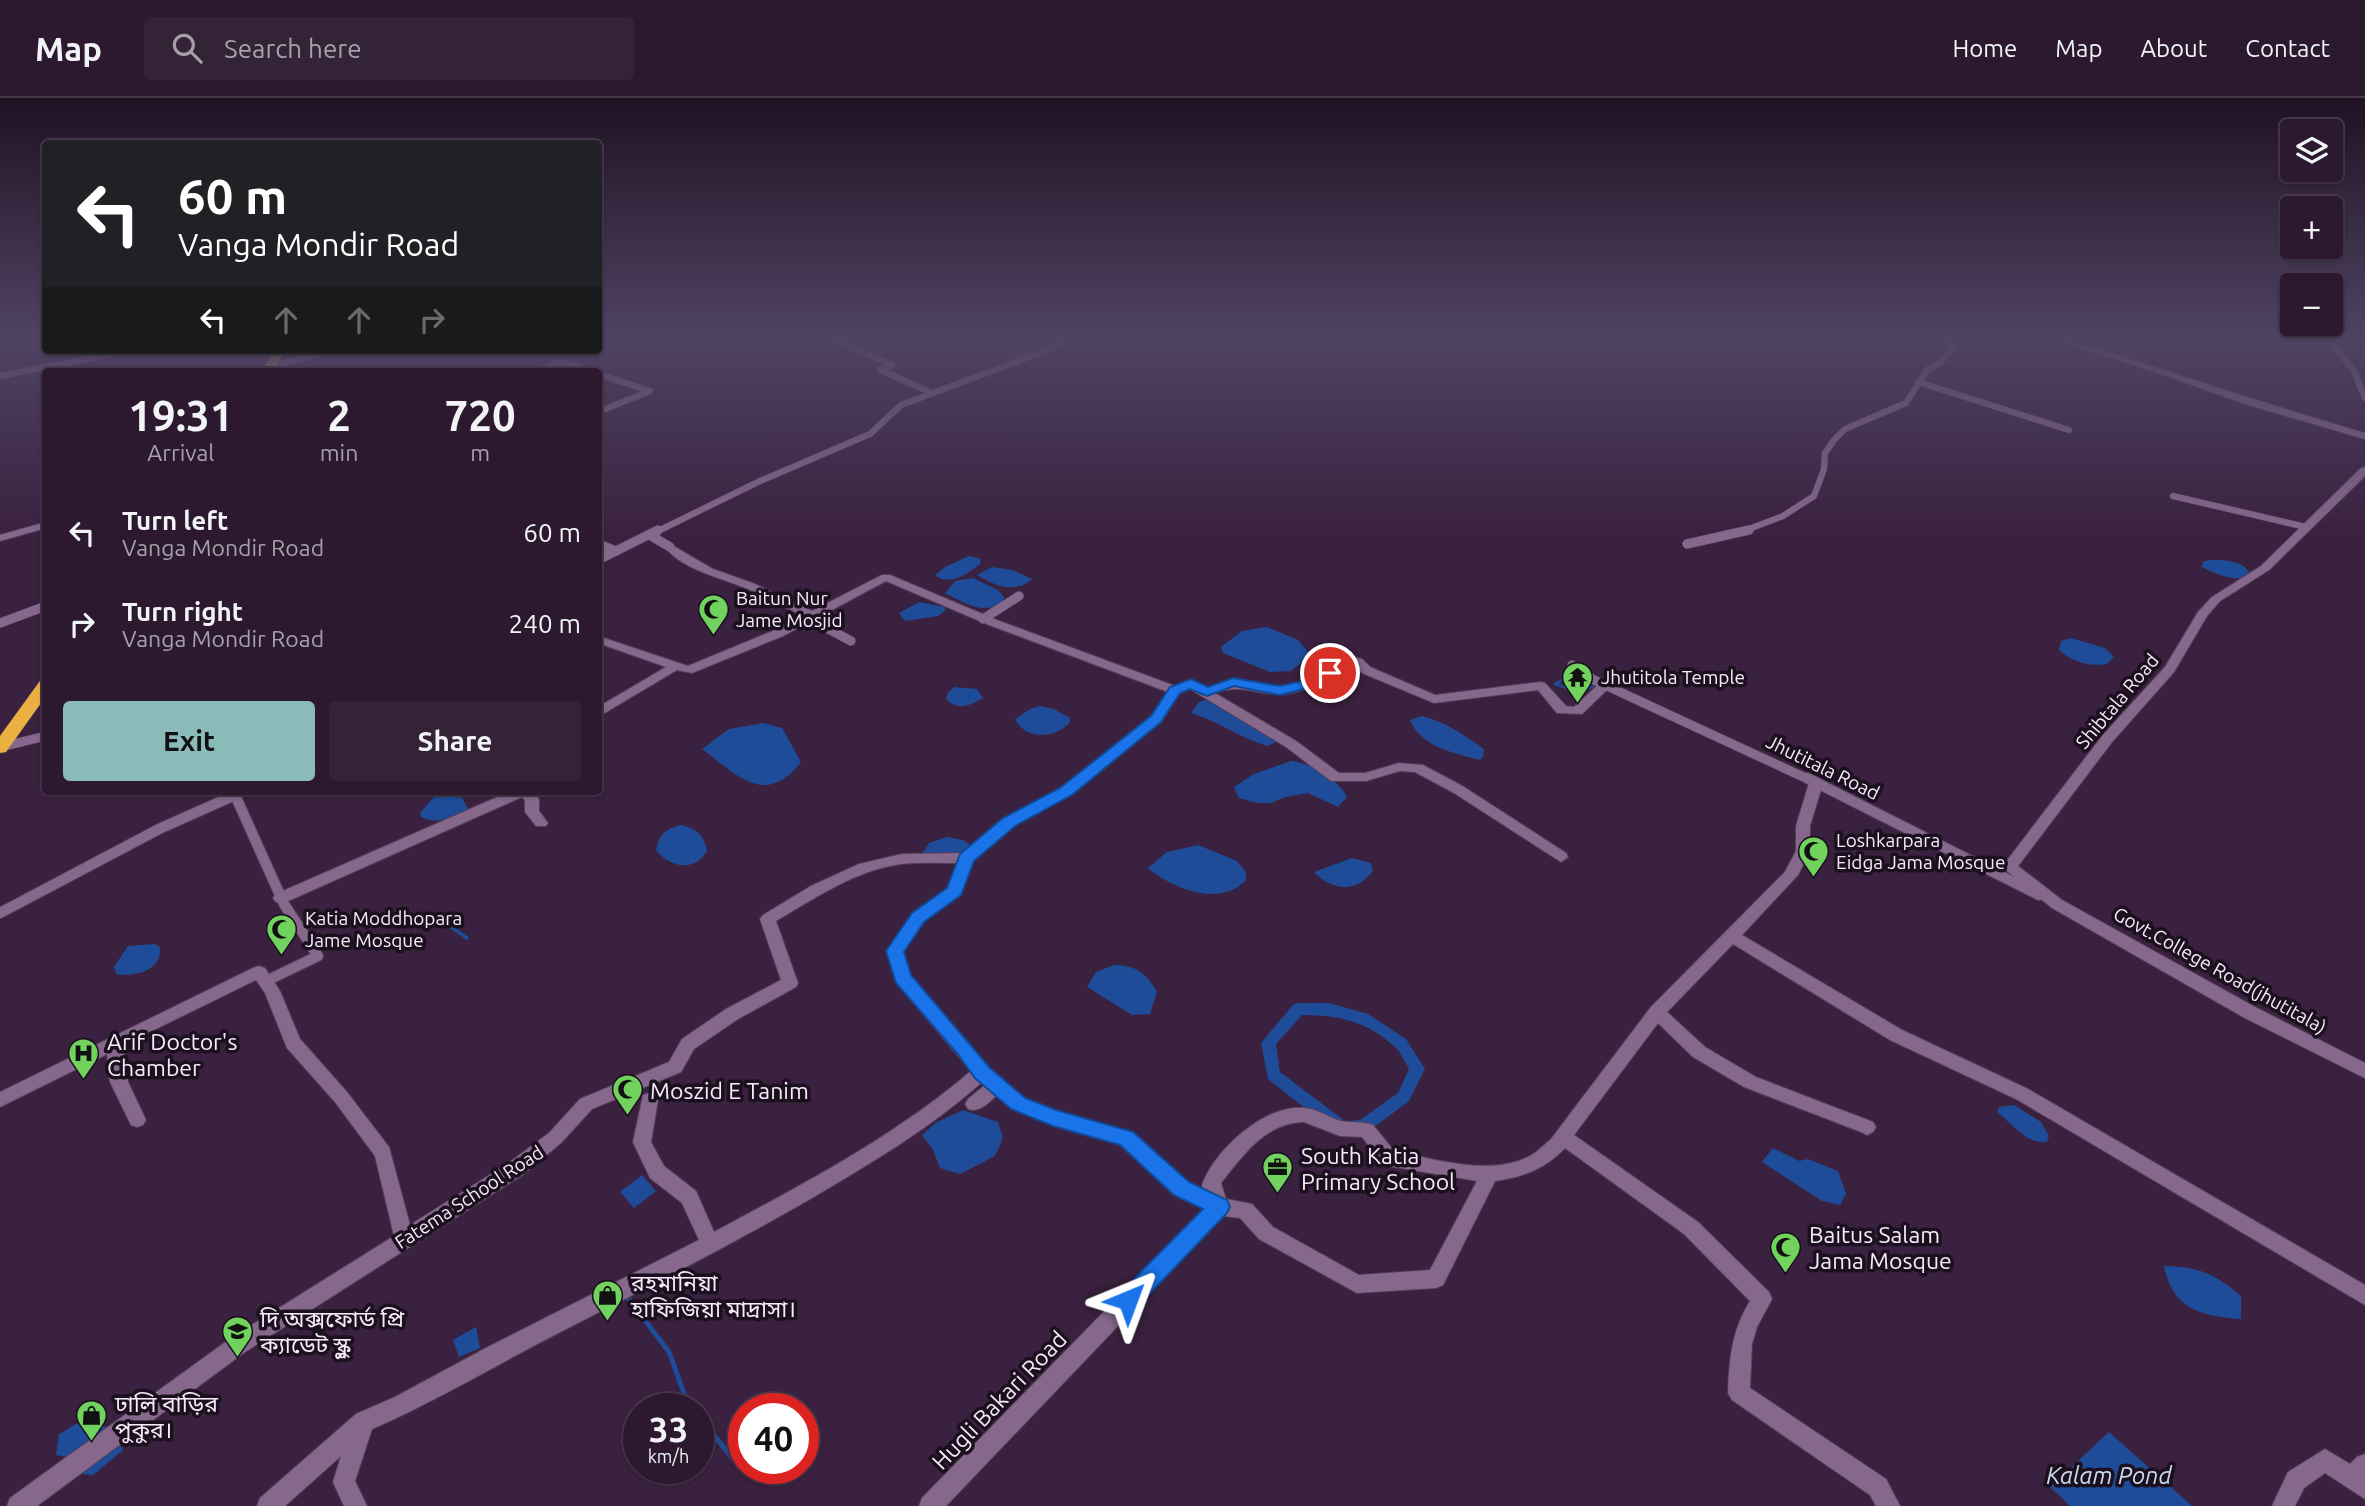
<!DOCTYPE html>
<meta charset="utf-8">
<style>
:root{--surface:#2c192f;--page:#342237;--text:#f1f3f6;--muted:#a6a0aa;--line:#48384b;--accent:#8bbbb9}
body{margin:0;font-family:Ubuntu,"Noto Sans Bengali",sans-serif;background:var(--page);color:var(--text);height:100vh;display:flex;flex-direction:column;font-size:26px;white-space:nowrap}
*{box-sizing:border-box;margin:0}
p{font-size:23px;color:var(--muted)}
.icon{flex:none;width:38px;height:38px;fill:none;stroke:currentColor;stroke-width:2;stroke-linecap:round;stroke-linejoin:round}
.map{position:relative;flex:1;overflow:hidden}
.sheet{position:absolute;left:42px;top:270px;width:560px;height:427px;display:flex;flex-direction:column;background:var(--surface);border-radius:7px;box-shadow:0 2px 5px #0004,0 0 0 2px var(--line)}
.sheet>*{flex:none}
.top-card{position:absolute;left:42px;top:42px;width:560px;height:214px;border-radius:7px;box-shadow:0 2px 5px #0004,0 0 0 2px var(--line);background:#202124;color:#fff;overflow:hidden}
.buttons{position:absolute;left:2280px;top:21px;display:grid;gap:14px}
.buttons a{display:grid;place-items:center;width:63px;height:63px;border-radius:7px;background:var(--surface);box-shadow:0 2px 5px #0004,0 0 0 2px var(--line);font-size:35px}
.speed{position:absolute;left:623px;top:1295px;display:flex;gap:14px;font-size:35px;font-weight:700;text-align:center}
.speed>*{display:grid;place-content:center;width:91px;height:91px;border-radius:50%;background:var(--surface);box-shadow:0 2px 5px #0004,0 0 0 2px var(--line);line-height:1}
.speed small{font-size:18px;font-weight:400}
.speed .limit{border:10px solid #d22;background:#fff;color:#111}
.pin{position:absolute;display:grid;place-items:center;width:60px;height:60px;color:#fff;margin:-30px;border:4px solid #fff;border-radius:50%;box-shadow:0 2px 7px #0007}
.me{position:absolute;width:77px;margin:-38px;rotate:44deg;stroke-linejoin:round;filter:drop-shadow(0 0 5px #0008)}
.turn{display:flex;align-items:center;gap:24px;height:147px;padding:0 21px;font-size:32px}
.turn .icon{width:91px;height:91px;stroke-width:2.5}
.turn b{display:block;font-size:49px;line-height:60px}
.lanes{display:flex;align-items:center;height:66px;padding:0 21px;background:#0003;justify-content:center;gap:35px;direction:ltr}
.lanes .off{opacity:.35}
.eta{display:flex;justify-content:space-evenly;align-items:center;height:119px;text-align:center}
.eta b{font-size:42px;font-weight:700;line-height:49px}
.cta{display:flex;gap:14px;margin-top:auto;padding:14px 21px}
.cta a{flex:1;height:80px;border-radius:7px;background:var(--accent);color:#111;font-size:28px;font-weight:700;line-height:80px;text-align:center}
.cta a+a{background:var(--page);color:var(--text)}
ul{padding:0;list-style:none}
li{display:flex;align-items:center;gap:21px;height:91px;padding:0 21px}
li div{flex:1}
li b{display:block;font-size:26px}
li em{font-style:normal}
header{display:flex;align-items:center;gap:42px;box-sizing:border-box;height:98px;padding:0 35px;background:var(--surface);border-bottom:2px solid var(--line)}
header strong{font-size:33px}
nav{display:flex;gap:38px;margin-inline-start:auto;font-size:24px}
.search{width:490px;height:63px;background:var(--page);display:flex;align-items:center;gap:18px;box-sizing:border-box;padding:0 24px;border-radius:7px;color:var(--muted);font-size:26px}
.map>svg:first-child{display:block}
</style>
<header>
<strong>Map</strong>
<div class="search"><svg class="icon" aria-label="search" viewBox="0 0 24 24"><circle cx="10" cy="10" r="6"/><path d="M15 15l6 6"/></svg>Search here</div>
<nav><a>Home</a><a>Map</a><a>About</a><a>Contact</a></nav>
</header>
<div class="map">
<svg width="2365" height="1408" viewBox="0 0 2365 1408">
<rect width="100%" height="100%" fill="#3a213f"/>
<g fill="#1f4c98">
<path d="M969 458 981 461 980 466C967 476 950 489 935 477L945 469Z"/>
<path d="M2209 462C2223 462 2242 462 2249 474L2247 479C2231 483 2216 476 2202 469L2203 464Z"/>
<path d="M992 469 1013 472 1032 481C1016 496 994 488 977 477Z"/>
<path d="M973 480 998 492 1004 499 1003 505C981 517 965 505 945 495L955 483Z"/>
<path d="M919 504 945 509V513L938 518 905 523 899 515Z"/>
<path d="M1267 529 1298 542 1308 554 1307 560 1291 573 1270 574 1223 555 1221 549 1242 533Z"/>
<path d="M2071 540 2105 550 2114 559 2107 566C2089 569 2073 564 2059 552L2061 543Z"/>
<path d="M955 589 977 591 983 600C970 608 958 613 946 601L948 594Z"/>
<path d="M1211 600 1278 643 1267 648C1240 640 1218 623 1191 615L1199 604Z"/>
<path d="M1040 608 1054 611 1070 620V624C1056 641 1025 642 1015 621L1030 611Z"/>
<path d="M1422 618C1446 624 1464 637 1484 651L1483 659 1480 662C1454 655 1421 649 1410 622Z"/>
<path d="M763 625 782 630 801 664C765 710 737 677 702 651L729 631Z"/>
<path d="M1291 663C1309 664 1339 682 1347 699L1338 709 1308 695 1285 699 1271 705H1257L1239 700 1234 689 1254 676Z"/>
<path d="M447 693 459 694 468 711C455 720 436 727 421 719L420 715 435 698Z"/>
<path d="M681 727C697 731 704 737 707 753 694 775 669 769 656 752 659 736 666 731 681 727Z"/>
<path d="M947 739 963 742 971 748 972 754C955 767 940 769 922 756L929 745Z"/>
<path d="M1198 747 1237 763 1246 774V782C1220 810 1173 791 1148 770L1167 754Z"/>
<path d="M1352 760 1371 765 1373 773C1357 795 1332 793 1314 774Z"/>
<path d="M155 846 160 849C162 874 133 879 116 876L114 869 128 848Z"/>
<path d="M1114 867C1136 867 1147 876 1157 894L1150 916 1132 917 1087 889 1096 874Z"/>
<path d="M2014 1007 2041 1024 2049 1038 2047 1044C2025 1046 2012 1025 1997 1014L1999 1009Z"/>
<path d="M963 1012 998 1024 1003 1040 995 1058 960 1076 940 1070 933 1052 922 1037 937 1024Z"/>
<path d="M1773 1050 1799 1063 1808 1061 1838 1073 1846 1096 1840 1107 1822 1103 1762 1064Z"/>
<path d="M642 1077 656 1093 634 1110 620 1094Z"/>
<path d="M2164 1168C2199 1169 2214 1175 2241 1198V1221C2201 1218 2173 1212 2164 1168Z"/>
<path d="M476 1229 480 1250 459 1259 453 1242Z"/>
<path d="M91 1323 111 1331 123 1352 93 1377 82 1376C76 1363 71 1359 56 1357L59 1336 76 1326Z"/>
<path d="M2109 1334 2192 1408H2070L2050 1389Z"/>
</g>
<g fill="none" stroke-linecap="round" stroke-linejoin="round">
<path stroke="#1f4c98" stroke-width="2.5" d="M1577 574 1555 586 1581 595 1598 585"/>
<path stroke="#1f4c98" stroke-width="3.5" d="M435 818 467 840"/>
<g stroke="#1f4c98" stroke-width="5">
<path d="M625 1196 669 1254 685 1298 694 1311"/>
<path d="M698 1317 737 1366"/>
</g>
<path fill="#1f4c98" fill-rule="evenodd" d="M1298 905H1329L1368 916 1406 941 1425 971 1409 1003 1369 1033 1342 1037 1336 1035 1268 981 1261 945 1293 907ZM1302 917C1338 917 1366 923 1394 948 1401 954 1405 964 1409 971L1398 995 1360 1022 1345 1023 1280 974 1276 946Z"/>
<defs>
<g id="street-far2">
<path d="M829 239 892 267 880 272 932 295"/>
<path d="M2327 239 2354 273 2365 300"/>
<path d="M269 269 335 252"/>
<path d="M535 273 561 264 590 273"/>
<path d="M598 276 650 293 598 314"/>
<path d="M0 278 132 252"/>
<path d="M1918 284 2069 332"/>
<path d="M2173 398 2306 429"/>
<path d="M656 434 760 383 870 336 901 307 1037 256 1073 239"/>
<path d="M1741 434 1783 418 1814 398 1824 371 1825 355 1834 342 1845 331 1906 305 1927 272 1940 265 1954 248 1945 239"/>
</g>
<g id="street-far1">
<path d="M658 432 653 439 670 449"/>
<path d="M598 446 616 453"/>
<path d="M1687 446 1749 432"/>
<path d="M598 462 656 433"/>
<path d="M808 520 851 543"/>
<path d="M983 521 1019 498"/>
<path d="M0 525 46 508"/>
<path d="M1572 567 1592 581 1810 682"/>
<path d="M1 649 46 638"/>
</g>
<g id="street">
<path d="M1807 680 2039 797"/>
<path d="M0 815 159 731 235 697 284 806 318 858 266 883"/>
</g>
<g id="secondary">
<path d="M2046 239H2060C2162 271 2262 305 2365 335V341L2248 307 2167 278Z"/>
<path d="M2365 369V378L2269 472 2220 503 2207 518 2174 574 2112 644 2018 768 2062 802 2255 909 2365 965V980L2243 919 2052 810 2002 769 2102 638 2165 569 2198 514 2212 499 2261 468 2361 370Z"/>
<path d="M46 424V430L0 443V437Z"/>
<path d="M670 446 713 471 755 486 812 513 882 477H890L997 522 1175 588 1191 582 1206 590 1239 582 1270 588 1291 587 1313 579 1351 558 1362 561 1370 569 1435 597 1541 584 1545 585 1566 608 1574 609 1601 584H1609L1611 587 1609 590 1582 616 1557 615 1538 592 1434 605 1362 575 1353 566C1331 580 1308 595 1281 596 1256 597 1241 585 1215 595L1296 643 1339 675H1365L1399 665 1423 667 1464 689 1566 755 1568 759 1561 764 1454 695 1415 674 1400 673 1366 683H1331L1286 649 1190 591 1180 595 1161 624 1071 696 1014 727 972 763 959 797 923 824 903 854 909 878 988 969 1024 1000 1056 1013 1132 1036 1188 1085 1204 1093 1202 1087C1214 1052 1266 1005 1305 1010 1318 1011 1329 1020 1341 1023 1352 1025 1363 1023 1373 1027L1394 1053C1435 1061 1490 1079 1530 1058 1537 1054 1544 1047 1551 1041L1651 909 1785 774 1796 753V728L1809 685 1816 681 1823 685 1810 728V753L1798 777 1742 837 1902 932 2028 991 2365 1187V1207L2016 1001 1890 942 1733 846 1667 914 1705 949 1756 979 1873 1024 1876 1029 1873 1034 1867 1037 1861 1034 1744 989 1693 959 1658 925 1574 1037 1698 1124 1769 1194 1772 1201 1757 1229 1752 1246 1750 1290 1886 1381 1900 1408H1876L1870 1397 1732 1302 1728 1295C1729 1261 1732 1232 1750 1203L1684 1136 1565 1050C1545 1071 1523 1079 1495 1083L1443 1187 1436 1190 1357 1195 1259 1141 1240 1120 1223 1118 946 1408H919L922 1400 1204 1111 1174 1097 1120 1047 1047 1024 1012 1010 997 997C988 1005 980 1015 968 1011L965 1006 968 1001 985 987 982 984C929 1031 873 1064 812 1100 734 1145 654 1186 574 1227 506 1261 441 1301 372 1331L355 1383 367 1408H344L333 1384 341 1358 285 1408H257L260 1400 356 1316 395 1299 486 1250 699 1142 682 1105 650 1080 633 1044 643 997 649 995 655 997 658 1002 651 1044 664 1068 696 1093 714 1134C803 1086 894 1039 971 973L896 884 887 853 913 816 948 790 957 765C939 765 919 764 901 766 856 772 815 800 776 823L798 885 796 889 738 921 694 951 681 974 592 1011 561 1045 521 1078 245 1254 37 1408H7L10 1400 231 1240 394 1138 375 1058 335 1004 287 950 265 895 256 882 123 947 128 984 146 1022 143 1027 137 1029 131 1027 110 984 107 956 0 1009V994L253 870 259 868 265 870 280 893 300 941 347 994 389 1049 410 1127 507 1066 549 1035 580 1001 669 964 682 941 726 911 781 882 760 821 763 817 811 788 859 766 902 756 963 755 1004 721 1061 690 1151 618 1168 594 989 527 886 483 783 538 692 575 677 572 598 619V609L666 569 598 545V538L688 568 775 532 803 518C784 509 766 499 748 491 722 480 682 472 665 449ZM1304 1024 1340 1038 1362 1039 1382 1066 1388 1068 1477 1083 1430 1172 1359 1177 1273 1129 1252 1106 1226 1101 1221 1085C1243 1057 1265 1025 1304 1024Z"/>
<path d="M227 693H241L242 697 235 702 230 700Z"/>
<path d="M511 693H533L539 701V713L548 725 546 728H536L525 714V702L522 699 286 804H276L273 800 276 796Z"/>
<path d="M2325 1351 2350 1366 2357 1359 2365 1356V1401L2325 1375 2304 1390 2295 1408H2272L2288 1374Z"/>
</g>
<g id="highway">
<path d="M276 252H286L272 273H261Z"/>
<path d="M46 581V598L6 654 0 655V638L40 583Z"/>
</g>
</defs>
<use href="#street-far2" stroke="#543f59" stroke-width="7"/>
<use href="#street-far1" stroke="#543f59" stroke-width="10"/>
<use href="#street" stroke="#543f59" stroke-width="12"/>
<use href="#secondary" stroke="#543f59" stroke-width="2"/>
<use href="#highway" stroke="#543f59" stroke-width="1"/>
<use href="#street-far2" stroke="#85688b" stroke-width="6"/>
<use href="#street-far1" stroke="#85688b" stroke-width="9"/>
<use href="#street" stroke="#85688b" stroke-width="10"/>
<use href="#secondary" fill="#85688b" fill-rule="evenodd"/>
<use href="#highway" fill="#eab041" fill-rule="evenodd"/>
</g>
<linearGradient id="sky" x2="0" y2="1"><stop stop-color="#201223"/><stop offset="0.55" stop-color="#4f4363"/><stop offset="1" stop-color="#4f4363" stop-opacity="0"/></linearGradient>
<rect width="2365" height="436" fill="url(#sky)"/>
<path fill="#1a73e8" stroke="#114b97" stroke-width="2" d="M1330 570 1337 575 1317 588 1280 597 1234 588 1207 598 1190 591 1180 595 1161 624 1072 697 1015 728 974 763 961 797 924 824 904 854 911 877 989 969 1025 1000 1056 1012 1133 1034 1189 1084 1227 1102 1230 1109 1227 1115 1136 1210 1128 1213 1120 1210 1117 1202 1120 1195 1203 1111 1174 1097 1120 1047 1053 1028 1011 1011 975 980 957 955 896 885 886 853 912 815 947 790 960 756 1003 720 1060 690 1151 618 1170 589 1191 581 1208 589 1233 580 1280 588 1307 582Z"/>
<defs>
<symbol id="mosque-pin" viewBox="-11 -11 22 30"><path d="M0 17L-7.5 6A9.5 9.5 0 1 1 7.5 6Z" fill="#71d25e" stroke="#1b101d"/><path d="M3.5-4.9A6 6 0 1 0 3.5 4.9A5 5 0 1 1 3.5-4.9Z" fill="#111"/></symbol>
<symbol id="temple-pin" viewBox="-11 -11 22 30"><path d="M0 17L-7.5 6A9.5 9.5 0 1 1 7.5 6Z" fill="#71d25e" stroke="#1b101d"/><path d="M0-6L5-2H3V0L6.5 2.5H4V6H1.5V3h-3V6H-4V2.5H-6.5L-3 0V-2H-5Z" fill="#111"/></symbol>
<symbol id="hospital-pin" viewBox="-11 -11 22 30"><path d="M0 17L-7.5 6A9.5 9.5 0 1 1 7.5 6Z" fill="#71d25e" stroke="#1b101d"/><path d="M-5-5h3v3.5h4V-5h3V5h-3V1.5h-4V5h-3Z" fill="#111"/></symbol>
<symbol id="office-pin" viewBox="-11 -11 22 30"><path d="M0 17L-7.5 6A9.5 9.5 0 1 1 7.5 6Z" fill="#71d25e" stroke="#1b101d"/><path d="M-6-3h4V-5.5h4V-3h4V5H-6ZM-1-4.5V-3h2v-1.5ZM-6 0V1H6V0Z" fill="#111"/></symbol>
<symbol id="shop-pin" viewBox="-11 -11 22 30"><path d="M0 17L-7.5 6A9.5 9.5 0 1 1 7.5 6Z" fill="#71d25e" stroke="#1b101d"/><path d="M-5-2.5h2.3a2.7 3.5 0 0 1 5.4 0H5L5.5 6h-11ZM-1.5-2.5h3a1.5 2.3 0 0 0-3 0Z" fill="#111"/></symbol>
<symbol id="school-pin" viewBox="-11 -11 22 30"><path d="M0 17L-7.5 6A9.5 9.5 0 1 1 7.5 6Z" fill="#71d25e" stroke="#1b101d"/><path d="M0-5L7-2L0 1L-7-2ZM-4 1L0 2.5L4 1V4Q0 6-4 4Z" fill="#111"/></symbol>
</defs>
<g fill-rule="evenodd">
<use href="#mosque-pin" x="696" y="494" width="35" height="47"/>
<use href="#temple-pin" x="1560" y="562" width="35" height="47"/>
<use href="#mosque-pin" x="1796" y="736" width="35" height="47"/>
<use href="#mosque-pin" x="264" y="814" width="35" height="47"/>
<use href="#hospital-pin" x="66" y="938" width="35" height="47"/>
<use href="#mosque-pin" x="610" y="974" width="35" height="47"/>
<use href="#office-pin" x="1260" y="1052" width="35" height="47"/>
<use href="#mosque-pin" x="1768" y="1132" width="35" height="47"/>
<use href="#shop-pin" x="590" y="1180" width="35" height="47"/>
<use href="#school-pin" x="220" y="1216" width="35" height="47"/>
<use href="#shop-pin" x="74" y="1300" width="35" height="47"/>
</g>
<g text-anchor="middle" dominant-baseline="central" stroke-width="7" stroke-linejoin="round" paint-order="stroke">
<g font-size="19" fill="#f9e8fc" stroke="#1b101d" text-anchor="start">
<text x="736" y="500">Baitun Nur<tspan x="736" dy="22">Jame Mosjid</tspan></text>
<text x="1601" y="579">Jhutitola Temple</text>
<text x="1836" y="742">Loshkarpara<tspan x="1836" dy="22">Eidga Jama Mosque</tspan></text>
<text x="305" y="820">Katia Moddhopara<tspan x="305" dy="22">Jame Mosque</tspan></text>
</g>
<g font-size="19" fill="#f9e8fc" stroke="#1b101d">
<text transform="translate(2117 603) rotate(-50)">Shibtala Road</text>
<text transform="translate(1823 669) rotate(26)">Jhutitala Road</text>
<text transform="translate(2220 872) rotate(29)">Govt.College Road(jhutitala)</text>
<text transform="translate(469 1099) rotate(-33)">Fatema School Road</text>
</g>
<g font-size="23" fill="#f9e8fc" stroke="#1b101d" text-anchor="start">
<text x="107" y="943">Arif Doctor's<tspan x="107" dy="26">Chamber</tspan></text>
<text x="650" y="992">Moszid E Tanim</text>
<text x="1301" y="1057">South Katia<tspan x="1301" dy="26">Primary School</tspan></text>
<text x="1809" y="1136">Baitus Salam<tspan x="1809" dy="26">Jama Mosque</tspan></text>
<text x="631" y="1184">রহমানিয়া<tspan x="631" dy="26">হাফিজিয়া মাদ্রাসা।</tspan></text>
<text x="260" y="1220">দি অক্সফোর্ড প্রি<tspan x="260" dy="26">ক্যাডেট স্কুল</tspan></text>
<text x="115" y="1305">ঢালি বাড়ির<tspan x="115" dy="26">পুকুর।</tspan></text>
</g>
<g font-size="23" fill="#f9e8fc" stroke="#1b101d">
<text transform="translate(999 1302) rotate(-46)">Hugli Bakari Road</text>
</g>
<g font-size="24" font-style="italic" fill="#cbd8ee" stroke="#1b101d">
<text x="2109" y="1377">Kalam Pond</text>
</g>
</g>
</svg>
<div class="buttons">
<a><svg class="icon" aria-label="layers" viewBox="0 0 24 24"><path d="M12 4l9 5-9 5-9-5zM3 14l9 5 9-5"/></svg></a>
<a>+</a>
<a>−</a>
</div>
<div class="speed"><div>33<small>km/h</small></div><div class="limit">40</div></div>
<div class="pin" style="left:1330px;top:575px;background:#d93025"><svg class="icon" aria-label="arrive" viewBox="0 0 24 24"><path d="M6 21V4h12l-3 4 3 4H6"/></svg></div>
<svg class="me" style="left:1128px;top:1202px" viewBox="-20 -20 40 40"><path d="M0-17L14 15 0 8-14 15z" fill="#1a73e8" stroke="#fff" stroke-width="4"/></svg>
<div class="top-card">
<div class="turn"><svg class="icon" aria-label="left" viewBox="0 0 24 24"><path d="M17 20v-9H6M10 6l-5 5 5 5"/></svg><div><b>60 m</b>Vanga Mondir Road</div></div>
<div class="lanes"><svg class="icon" aria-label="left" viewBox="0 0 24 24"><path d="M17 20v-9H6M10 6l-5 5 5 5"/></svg><svg class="icon off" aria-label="ahead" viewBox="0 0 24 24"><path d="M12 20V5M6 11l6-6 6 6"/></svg><svg class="icon off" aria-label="ahead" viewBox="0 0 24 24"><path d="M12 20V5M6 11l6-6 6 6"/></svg><svg class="icon off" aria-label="right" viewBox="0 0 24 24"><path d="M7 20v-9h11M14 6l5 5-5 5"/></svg></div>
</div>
<section class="sheet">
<div class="eta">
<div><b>19:31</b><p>Arrival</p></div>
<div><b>2</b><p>min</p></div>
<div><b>720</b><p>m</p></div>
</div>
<ul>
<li><svg class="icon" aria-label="left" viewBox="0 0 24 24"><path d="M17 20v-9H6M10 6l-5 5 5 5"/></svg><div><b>Turn left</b><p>Vanga Mondir Road</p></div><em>60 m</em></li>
<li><svg class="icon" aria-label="right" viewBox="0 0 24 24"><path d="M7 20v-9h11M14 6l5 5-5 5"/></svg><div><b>Turn right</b><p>Vanga Mondir Road</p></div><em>240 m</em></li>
</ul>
<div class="cta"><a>Exit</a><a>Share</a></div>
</section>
</div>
